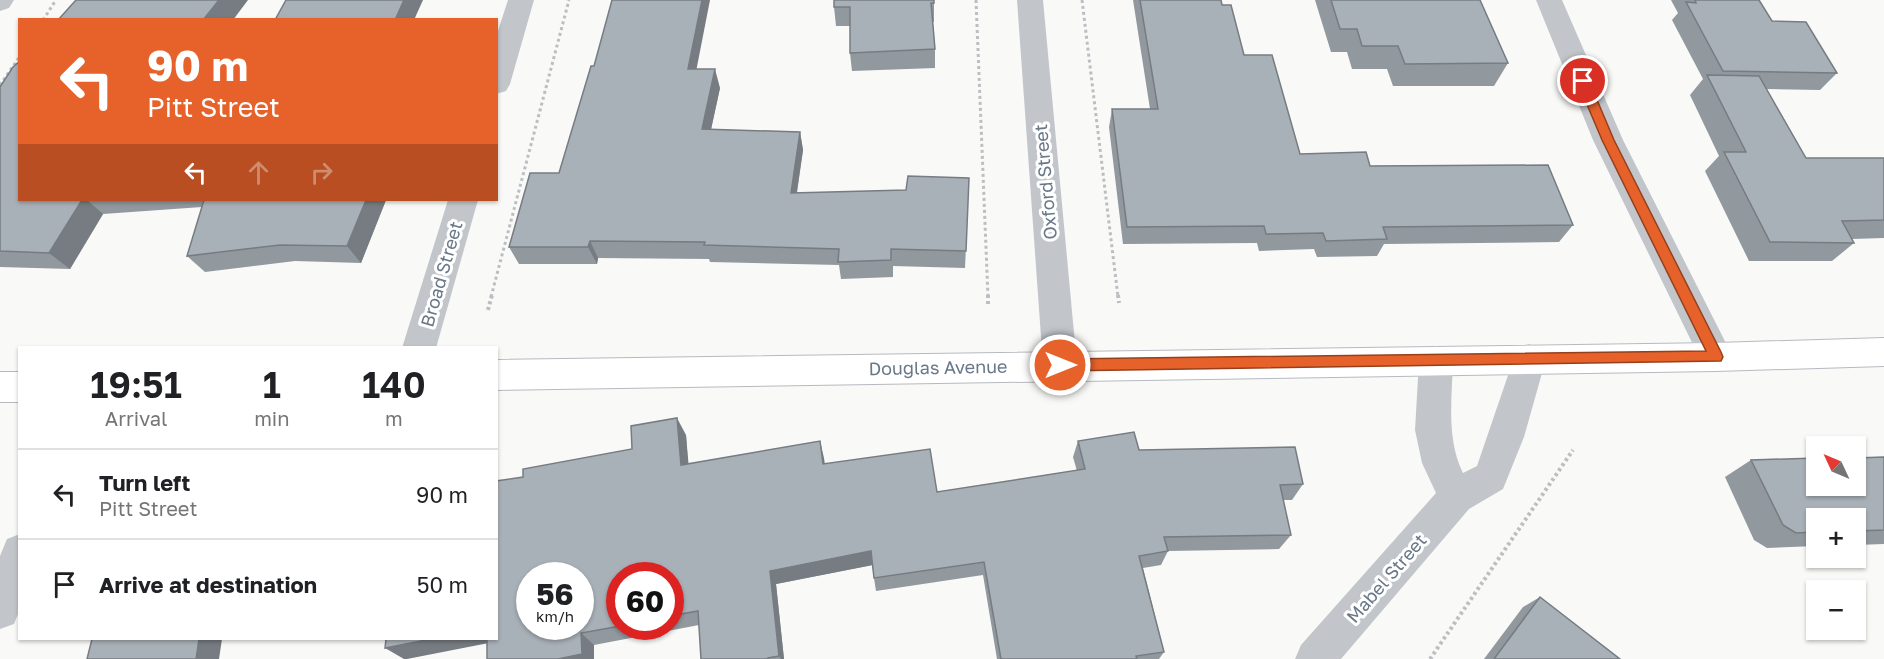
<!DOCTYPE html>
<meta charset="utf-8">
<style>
:root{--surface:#fff;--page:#f2f2f2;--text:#202124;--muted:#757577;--line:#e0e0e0}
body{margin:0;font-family:"Golos Text",sans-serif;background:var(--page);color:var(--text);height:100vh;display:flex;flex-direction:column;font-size:22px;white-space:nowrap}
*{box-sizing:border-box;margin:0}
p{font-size:20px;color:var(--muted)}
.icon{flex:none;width:33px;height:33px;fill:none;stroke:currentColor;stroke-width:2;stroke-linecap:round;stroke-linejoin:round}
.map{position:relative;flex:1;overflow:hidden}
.panel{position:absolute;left:18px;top:346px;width:480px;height:294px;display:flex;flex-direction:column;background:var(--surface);border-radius:0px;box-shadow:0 2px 4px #0004}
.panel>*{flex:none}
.guide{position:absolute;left:18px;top:18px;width:480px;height:183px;border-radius:0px;box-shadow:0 2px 4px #0004;background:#e6622a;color:#fff;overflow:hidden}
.needle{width:39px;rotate:314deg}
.buttons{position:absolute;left:1806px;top:436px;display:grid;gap:12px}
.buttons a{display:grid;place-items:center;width:60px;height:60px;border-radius:0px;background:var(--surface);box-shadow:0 2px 4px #0004;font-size:30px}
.speed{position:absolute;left:516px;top:562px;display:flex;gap:12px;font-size:30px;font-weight:700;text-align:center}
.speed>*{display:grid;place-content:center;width:78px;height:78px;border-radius:50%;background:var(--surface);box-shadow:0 2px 4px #0004;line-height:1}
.speed small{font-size:15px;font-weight:400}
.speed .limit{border:9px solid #d22;background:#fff;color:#111}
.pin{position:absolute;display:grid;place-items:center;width:51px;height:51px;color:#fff;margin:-26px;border:3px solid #fff;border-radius:50%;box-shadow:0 2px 6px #0007}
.me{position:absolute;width:66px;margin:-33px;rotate:90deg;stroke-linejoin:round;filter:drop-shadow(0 0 4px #0008)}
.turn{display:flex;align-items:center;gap:21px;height:126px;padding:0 30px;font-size:27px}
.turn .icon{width:78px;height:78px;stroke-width:2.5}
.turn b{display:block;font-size:42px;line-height:51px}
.lanes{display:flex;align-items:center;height:57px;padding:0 30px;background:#0003;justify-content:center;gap:30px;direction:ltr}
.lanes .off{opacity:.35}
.eta{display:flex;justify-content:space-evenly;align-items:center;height:102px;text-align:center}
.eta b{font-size:36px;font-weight:600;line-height:42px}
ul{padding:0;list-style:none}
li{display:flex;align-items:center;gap:18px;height:90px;padding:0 30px;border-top:2px solid var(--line)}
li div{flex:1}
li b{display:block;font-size:22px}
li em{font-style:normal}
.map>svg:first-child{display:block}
</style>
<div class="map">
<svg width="1884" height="659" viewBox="0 0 1884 659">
<rect width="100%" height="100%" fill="#f9f9f7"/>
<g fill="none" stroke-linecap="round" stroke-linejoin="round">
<defs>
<g id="primary">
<path d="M1884 338V366L1716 371 496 390V360L1716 343Z"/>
<rect x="0" y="372" width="20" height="30"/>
</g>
</defs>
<use href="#primary" stroke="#b6babf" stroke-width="2"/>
<g stroke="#bcbfc2" stroke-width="3" stroke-dasharray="3 3" stroke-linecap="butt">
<path d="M976 0 988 297"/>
<path d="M1082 0 1118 297"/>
<path d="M43 20 56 0"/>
<path d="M0 85 20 56"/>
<path d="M491 297 569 0"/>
</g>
<g stroke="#bcbfc2" stroke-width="4" stroke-dasharray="3 3" stroke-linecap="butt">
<path d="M988 295V305"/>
<path d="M1118 295 1119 303"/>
<path d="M488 310 492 295"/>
<path d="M1430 659 1573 450"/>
</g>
<g fill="#c2c6cb" fill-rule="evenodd">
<path d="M0 0H14L9 8 0 11Z"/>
<path d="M508 0H534L510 84 506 91 496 94V37Z"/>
<path d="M1017 0H1043L1077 365 1072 375 1060 380 1048 375 1043 365Z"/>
<path d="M1536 0H1562L1623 140 1733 357 1728 367 1716 371 1704 367 1593 140Z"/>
<path d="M448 200H478L436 348H402Z"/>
<path d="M1529 344 1541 349 1546 359 1524 437 1503 489 1469 509 1341 659H1295L1301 645 1436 493 1422 463 1415 430 1419 361 1424 351 1436 346 1448 351 1453 361C1452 399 1446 438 1463 473L1477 466 1517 349Z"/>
<path d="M20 534V609L14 624 0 629V556L7 539Z"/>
</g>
<use href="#primary" fill="#fff" fill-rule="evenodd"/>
</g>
<g fill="#91989e" fill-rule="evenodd">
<path d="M934 0V22H933L935 49V68L852 71 850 53V26H836L834 7Z"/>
<path d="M1133 0H1221L1222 5 1244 55 1300 154 1370 166 1573 225 1559 242 1384 244 1377 256 1317 257 1314 249 1259 251 1257 243 1123 244 1109 127 1112 109H1150Z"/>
<path d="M1315 0H1480L1508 63 1494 86H1393L1387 69H1352L1347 52H1331Z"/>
<path d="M1671 0H1759L1772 21 1837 73 1820 90 1766 89 1806 158H1884V238L1852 239 1854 243 1832 261H1749L1705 171 1719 156 1690 95 1703 79 1672 20 1678 13Z"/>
<path d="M697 69 720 88 711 130 800 132 803 150 797 193 906 190 969 178 965 268 893 266V277L841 279 839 265 710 262 709 259 598 258 597 264H519L509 247 559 173Z"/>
<path d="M0 87 20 200H386L361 263 295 261 205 272 187 256 202 207 103 214 70 269 0 267Z"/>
<path d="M686 435 688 464 820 441 824 463 937 492 1077 471 1073 457 1078 441 1139 450 1303 484 1292 500H1283L1291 535 1279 549 1168 551 1161 565 1143 568 1164 652 1159 659H997L983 575 876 591 872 565 776 584 784 659H701L699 625 594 645V659H487L523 477ZM620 576H670V627H620Z"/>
<path d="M1884 457V544L1856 545V519H1816V546L1767 548 1754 540 1725 477 1751 460Z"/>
<path d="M1540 597 1620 659H1484L1523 607Z"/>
</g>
<g fill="#767c81">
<path d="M219 0H248L233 20H203Z"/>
<path d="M404 0H423L414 20H395Z"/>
<path d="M702 0H710L693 87 688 69Z"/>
<path d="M715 69 720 88 707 147 702 129Z"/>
<path d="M800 132 803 150 794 210 791 193Z"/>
<path d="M82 200H87L103 214 70 269 49 253Z"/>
<path d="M366 200H386L361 263 347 246Z"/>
<path d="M590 241 598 258 597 264 588 247Z"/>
<path d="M677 418 686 435 690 481 681 465Z"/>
<path d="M820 441 824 458 827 480 823 464Z"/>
<path d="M871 551 873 565 776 584 784 659H781L779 656 770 571Z"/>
<path d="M581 633 594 645V659H558Z"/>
<path d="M199 639H222L219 659H196Z"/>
<path d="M431 639H496L504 640 407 659H404L385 648Z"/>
</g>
<g fill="#a9b1b8" stroke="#767c81" stroke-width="1.5" fill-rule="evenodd">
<path d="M76 0H219L203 20H58Z"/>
<path d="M286 0H404L395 20H275Z"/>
<path d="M612 0H702L688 69H715L702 129 800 132 791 193 906 190 908 176 969 178 966 251 891 249V260L838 262 839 249 704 245 705 242 590 241 588 247H509L530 173H559L591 66H594Z"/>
<path d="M834 0H934V3H931L935 49 850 53V7H834Z"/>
<path d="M1140 0H1221L1222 5H1231L1244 55H1272L1300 154 1366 152 1370 166 1548 165 1573 225 1383 227 1387 239 1326 241 1323 233 1266 234 1264 226 1127 227 1112 109H1158Z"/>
<path d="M1331 0H1480L1508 63 1405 64 1398 46H1362L1357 29H1340Z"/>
<path d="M1695 0H1759L1772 21 1806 22 1837 73 1723 71 1686 2 1696 3Z"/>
<path d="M20 61V200H82L49 253 0 251V87L13 67Z"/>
<path d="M1707 75 1759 76 1806 158H1884V220L1842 221 1854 243 1770 242 1724 152H1746Z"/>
<path d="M204 200H366L347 246 280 245 187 256Z"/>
<path d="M677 418 681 465 820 441 823 464 930 449 937 492 1085 469 1078 441 1134 432 1139 450 1295 447 1303 484 1280 485 1291 535 1164 537 1168 551 1139 556 1164 652 1136 656 1137 659H1001L984 562 874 578 871 551 770 571 779 656 768 658V659H701L698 611 670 616V576H620V626L581 633 582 654 558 659H487V639H496V481L523 477V469L632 449 631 426ZM530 576H580V627H530Z"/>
<path d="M1884 457V530L1856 531V519H1816V532L1796 533 1783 525 1751 460 1816 458V486H1856V458Z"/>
<path d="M1540 597 1620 659H1494Z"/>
<path d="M92 639H199L196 659H87Z"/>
<path d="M386 639H431L385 648Z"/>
</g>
<path fill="#e6622a" stroke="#96401b" stroke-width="1.5" d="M1583 77 1589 81 1614 140 1721 352 1723 357 1721 361 1060 371 1055 369 1053 365 1055 360 1060 359 1706 351 1602 140 1577 81Z"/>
<g text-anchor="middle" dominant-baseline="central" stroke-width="6" stroke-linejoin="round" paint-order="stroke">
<g font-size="18" fill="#687888" stroke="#fff">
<text transform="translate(1045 182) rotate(-95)">Oxford Street</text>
<text transform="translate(441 274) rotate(-74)">Broad Street</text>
<text transform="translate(938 367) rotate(-1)">Douglas Avenue</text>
<text transform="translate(1386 578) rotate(-49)">Mabel Street</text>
</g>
</g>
</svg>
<div class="buttons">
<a><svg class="needle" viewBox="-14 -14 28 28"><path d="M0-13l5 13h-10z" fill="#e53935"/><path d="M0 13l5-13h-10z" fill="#757577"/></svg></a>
<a>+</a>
<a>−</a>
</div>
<div class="speed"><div>56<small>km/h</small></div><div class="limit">60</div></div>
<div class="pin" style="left:1583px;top:81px;background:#d93025"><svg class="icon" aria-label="arrive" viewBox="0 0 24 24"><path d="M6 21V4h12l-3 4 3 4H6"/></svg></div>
<svg class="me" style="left:1060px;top:365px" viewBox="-20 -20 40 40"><circle r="17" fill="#e6622a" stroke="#fff" stroke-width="3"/><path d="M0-11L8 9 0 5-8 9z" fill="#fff"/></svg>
<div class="guide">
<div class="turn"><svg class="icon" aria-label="left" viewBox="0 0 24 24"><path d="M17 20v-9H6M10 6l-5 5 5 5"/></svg><div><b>90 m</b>Pitt Street</div></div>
<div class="lanes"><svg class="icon" aria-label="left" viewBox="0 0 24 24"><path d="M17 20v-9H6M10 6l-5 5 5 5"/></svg><svg class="icon off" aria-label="ahead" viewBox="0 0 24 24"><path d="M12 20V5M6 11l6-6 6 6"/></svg><svg class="icon off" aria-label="right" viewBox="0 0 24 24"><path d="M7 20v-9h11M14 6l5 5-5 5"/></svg></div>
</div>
<section class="panel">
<div class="eta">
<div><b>19:51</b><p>Arrival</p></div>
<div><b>1</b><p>min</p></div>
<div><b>140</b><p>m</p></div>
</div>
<ul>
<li><svg class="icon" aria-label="left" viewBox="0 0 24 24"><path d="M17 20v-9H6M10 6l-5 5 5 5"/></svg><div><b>Turn left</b><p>Pitt Street</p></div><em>90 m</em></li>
<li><svg class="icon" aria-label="arrive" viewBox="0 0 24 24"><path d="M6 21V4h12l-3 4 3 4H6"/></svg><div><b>Arrive at destination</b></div><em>50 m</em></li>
</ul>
</section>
</div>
